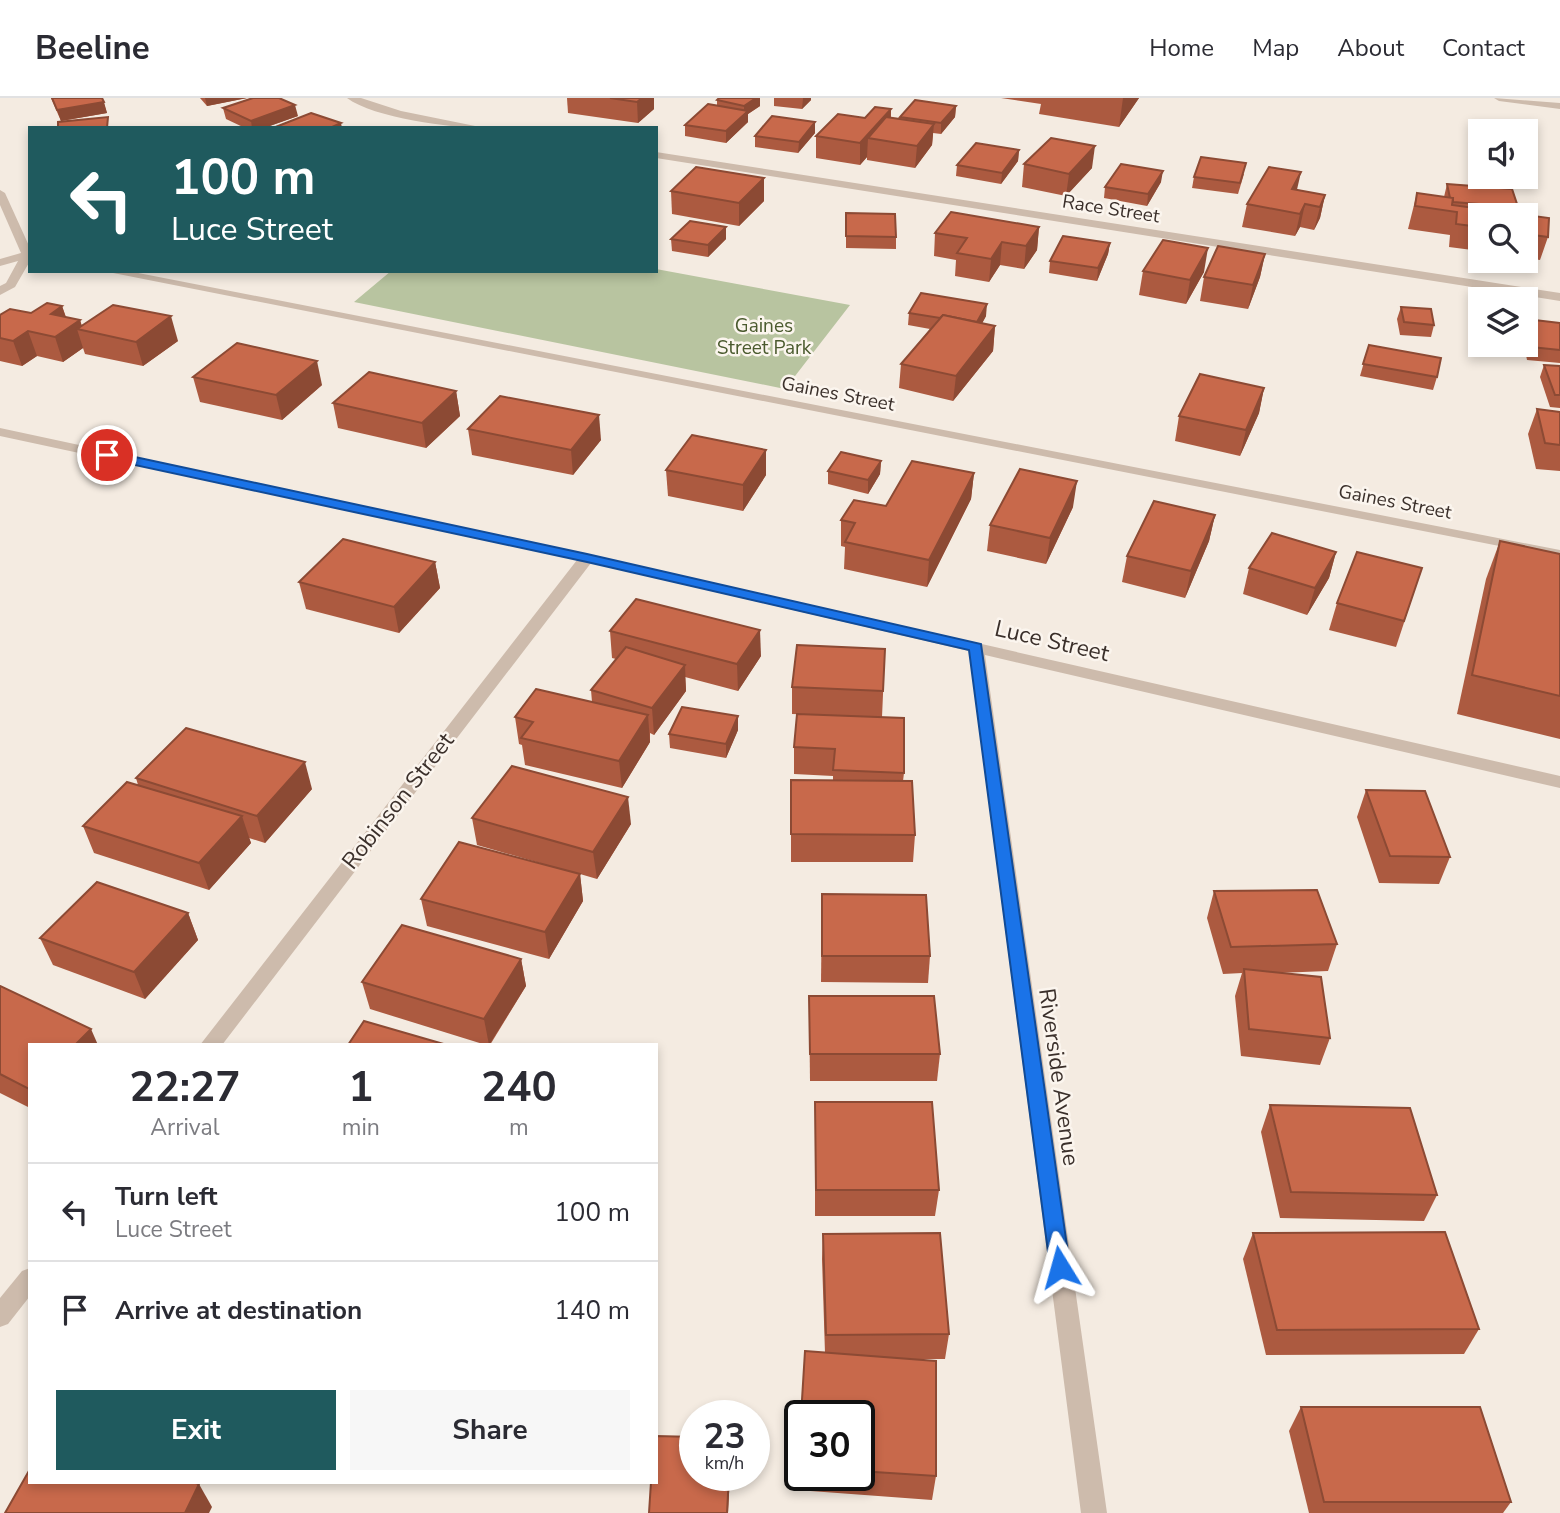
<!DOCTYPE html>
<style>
:root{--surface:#fff;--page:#f7f7f7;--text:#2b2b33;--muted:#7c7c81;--line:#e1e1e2;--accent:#1f5a5e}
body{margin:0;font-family:"Nunito Sans",sans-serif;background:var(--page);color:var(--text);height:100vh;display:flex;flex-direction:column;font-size:26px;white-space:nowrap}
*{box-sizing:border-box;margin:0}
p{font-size:23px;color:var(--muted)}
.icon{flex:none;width:38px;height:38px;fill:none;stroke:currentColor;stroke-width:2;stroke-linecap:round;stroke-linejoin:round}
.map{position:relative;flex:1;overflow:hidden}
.drawer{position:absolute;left:28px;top:945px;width:630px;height:441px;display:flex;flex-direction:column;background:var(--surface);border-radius:0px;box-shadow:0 4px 10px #0003}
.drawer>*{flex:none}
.banner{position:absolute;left:28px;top:28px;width:630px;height:147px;border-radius:0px;box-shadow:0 4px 10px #0003;background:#1f5a5e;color:#fff;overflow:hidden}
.fabs{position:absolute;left:1468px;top:21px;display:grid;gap:14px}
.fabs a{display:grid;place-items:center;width:70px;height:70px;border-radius:0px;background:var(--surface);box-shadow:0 4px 10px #0003;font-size:35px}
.speed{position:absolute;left:679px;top:1302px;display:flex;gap:14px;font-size:35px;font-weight:700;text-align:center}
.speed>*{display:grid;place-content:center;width:91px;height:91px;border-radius:50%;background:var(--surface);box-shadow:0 4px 10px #0003;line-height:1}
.speed small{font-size:18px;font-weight:400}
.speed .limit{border:4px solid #111;border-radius:10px;background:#fff;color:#111}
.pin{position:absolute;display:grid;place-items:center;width:60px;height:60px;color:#fff;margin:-30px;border:4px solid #fff;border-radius:50%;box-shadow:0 2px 7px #0007}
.me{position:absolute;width:77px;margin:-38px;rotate:352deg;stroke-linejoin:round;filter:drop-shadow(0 0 5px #0008)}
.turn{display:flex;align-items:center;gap:24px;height:147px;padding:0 28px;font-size:32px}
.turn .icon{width:91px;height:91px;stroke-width:2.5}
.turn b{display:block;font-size:49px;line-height:60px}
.eta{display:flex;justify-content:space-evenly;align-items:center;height:119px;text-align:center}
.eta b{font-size:42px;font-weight:700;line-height:49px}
.cta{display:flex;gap:14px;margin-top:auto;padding:14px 28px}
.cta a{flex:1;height:80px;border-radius:0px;background:var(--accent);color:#fff;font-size:28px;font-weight:700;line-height:80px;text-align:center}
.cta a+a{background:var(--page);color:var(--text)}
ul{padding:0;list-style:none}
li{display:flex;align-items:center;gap:21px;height:98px;padding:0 28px;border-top:2px solid var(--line)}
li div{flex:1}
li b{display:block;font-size:26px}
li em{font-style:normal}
header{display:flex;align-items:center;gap:42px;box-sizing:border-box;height:98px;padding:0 35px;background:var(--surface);border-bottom:2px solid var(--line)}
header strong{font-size:33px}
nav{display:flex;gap:38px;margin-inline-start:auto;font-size:24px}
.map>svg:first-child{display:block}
</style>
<header>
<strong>Beeline</strong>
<nav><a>Home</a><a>Map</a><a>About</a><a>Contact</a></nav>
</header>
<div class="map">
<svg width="1560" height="1415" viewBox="0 0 1560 1415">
<rect width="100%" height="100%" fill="#f4ebe1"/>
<path fill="#b8c4a0" d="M656 171 850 207 785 291 354 204 391 173H656Z"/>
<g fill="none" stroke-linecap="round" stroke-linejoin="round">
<g fill="#cdbbac" fill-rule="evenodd">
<path d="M347 0H361L401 13 485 30C451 30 374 20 347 0Z"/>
<path d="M1494 0 1560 5V11L1499 3Z"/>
<path d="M656 54 1560 195V203L656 60Z"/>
<path d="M0 92 5 95 30 150V163L15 189 0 197V188L6 185 18 163 0 168V161L21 155 0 107Z"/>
<path d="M103 173H128L1560 452V460Z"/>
<path d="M0 330 587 456 1560 678V690L985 557 1107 1415H1081L969 553 591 465 222 947H200L577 462 0 338Z"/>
<path d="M30 1170V1198L8 1226 0 1229V1200L22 1173Z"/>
</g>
</g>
<g fill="#ac5a40">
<path d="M51 0H102L107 15 61 23Z"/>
<path d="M200 0H247L207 8Z"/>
<path d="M567 0H654V11L638 25 568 15Z"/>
<path d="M774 0H811V2L802 11 774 8Z"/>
<path d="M1001 0H1139L1119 29 1039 16 1041 6Z"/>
<path d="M717 2 760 8 748 16V24L726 45 685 38V27L717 8Z"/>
<path d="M956 8 955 19 941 36 933 35 932 47 915 70 867 62V59L860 67 816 60V38L865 20 891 11V20L900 21V19Z"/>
<path d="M223 10 298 18 264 30H245L226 21Z"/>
<path d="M815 24V35L798 55 755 49V38Z"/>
<path d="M1019 52 1018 63 1001 86 956 78 957 67Z"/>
<path d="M1024 66 1092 70 1066 98 1022 89Z"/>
<path d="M1244 76 1238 96 1192 90 1194 79Z"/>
<path d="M764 80V103L739 128 672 116 671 93Z"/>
<path d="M1161 84 1147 108 1104 100 1105 89Z"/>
<path d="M1447 86 1518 109 1515 116 1480 117V153L1449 149 1450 137 1408 131 1417 95 1444 99Z"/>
<path d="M1297 92 1325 97 1320 120 1314 132 1300 129 1295 138 1242 129 1247 106Z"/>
<path d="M846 115 896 139V151L846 150Z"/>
<path d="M1526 117 1548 139 1540 162 1526 160Z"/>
<path d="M726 129V141L708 159 672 153 671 141Z"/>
<path d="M1039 129 1037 152 1024 171 1000 167 989 184 955 178 956 162 934 158 935 135Z"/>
<path d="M1110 145 1108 156 1097 183 1049 175 1050 163Z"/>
<path d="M1265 156 1260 179 1248 211 1200 203 1204 179Z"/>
<path d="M1143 173 1204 174 1186 206 1139 197Z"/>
<path d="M62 208 66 219 80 222 82 228 178 243 143 268 85 256 83 250 63 264 37 258 22 268 0 263V217L31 215Z"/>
<path d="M1401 209 1434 227 1431 239 1400 237 1397 221Z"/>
<path d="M909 215 986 218 982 225 995 228 993 253 953 303 899 290 901 266 930 231 908 227Z"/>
<path d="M1526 221 1560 225V265L1527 262 1524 247H1526Z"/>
<path d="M1369 247 1437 279 1433 292 1360 278Z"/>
<path d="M1544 267 1560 268V310L1550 309 1540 279Z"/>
<path d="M193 279 322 287 282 322 200 304Z"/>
<path d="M1264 290 1259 315 1240 358 1175 343 1179 318Z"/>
<path d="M456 293 460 318 426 350 338 330 333 305Z"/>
<path d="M1537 311 1560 314V373L1536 371 1528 336Z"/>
<path d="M468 331 601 342 573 377 472 357Z"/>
<path d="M881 363 880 376 868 396 828 386V373Z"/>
<path d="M666 372 766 377 743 413 668 398Z"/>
<path d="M974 375 971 401 927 489 844 471 845 449 841 448V422L886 408Z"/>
<path d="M1073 409 1046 466 987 453 990 427Z"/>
<path d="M1215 417 1209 443 1185 500 1122 484 1127 458Z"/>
<path d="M1500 443 1560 456V641L1457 616 1486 481Z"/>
<path d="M1336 454 1329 480 1307 517 1243 496 1249 470Z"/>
<path d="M435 464 440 490 399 535 306 511 299 484Z"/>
<path d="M1422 470 1396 549 1329 532 1337 505Z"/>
<path d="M610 533 761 558 738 593 685 579 686 593 654 637 650 635V644L622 690 525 667 522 647 519 646 515 619 592 604 591 592 616 561 612 560Z"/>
<path d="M885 551 882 619 904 675 903 683 915 737 913 764H791V682L833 683V678L794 676V649L854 618 792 616V589Z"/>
<path d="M738 618V632L726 660 670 650 669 636Z"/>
<path d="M136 680 312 691 265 745 249 740 251 745 209 792 94 755 83 728 138 687Z"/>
<path d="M1366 692 1450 759 1439 786 1379 785 1357 719Z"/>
<path d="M472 720 631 726 597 781 580 776 583 803 549 861 427 828 421 801 540 765 477 747Z"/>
<path d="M1214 793 1337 846 1328 873 1277 875 1330 940 1320 967 1241 958 1235 898 1242 875 1223 876 1207 820Z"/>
<path d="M822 796 930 858 928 885 821 884Z"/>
<path d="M188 815 198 842 145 901 53 867 40 840Z"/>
<path d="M521 861 526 888 490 947H486L370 911 362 884Z"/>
<path d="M0 888 30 947V1010L0 995Z"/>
<path d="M809 898 940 956 937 983H810Z"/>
<path d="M815 1004 939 1092 935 1118H815Z"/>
<path d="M1270 1007 1437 1097 1424 1123 1280 1120 1261 1034Z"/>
<path d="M1253 1135 1479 1231 1464 1256 1266 1257 1243 1161Z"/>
<path d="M823 1136 949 1236 945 1261H911L936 1378 932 1402 797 1392 800 1330V1377H859V1318L825 1255 822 1161Z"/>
<path d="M1301 1309 1511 1404 1503 1415H1309L1289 1333Z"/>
</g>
<g fill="#8c4a34">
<path d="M205 0H247L207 8Z"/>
<path d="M642 0H654V11L638 25 637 4Z"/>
<path d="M756 0H760V8L748 16V24L726 45V33L744 16V8Z"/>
<path d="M803 0H811V2L802 11Z"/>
<path d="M1123 0H1139L1119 29Z"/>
<path d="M104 4 107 15 61 23 57 12Z"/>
<path d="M295 7 298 18 264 30H252L251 23Z"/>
<path d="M956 8 955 19 941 36V25Z"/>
<path d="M891 11 890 33 868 40 867 59 860 67V45Z"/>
<path d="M815 24V35L798 55 799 44Z"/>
<path d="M341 25 342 30H330Z"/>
<path d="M934 26 932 47 915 70 917 48Z"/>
<path d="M1095 48 1092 70 1066 98 1069 76Z"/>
<path d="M1019 52 1018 63 1001 86 1002 75Z"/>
<path d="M1163 73 1161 84 1147 108 1148 96Z"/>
<path d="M1301 74 1296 96 1287 114 1292 91Z"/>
<path d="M764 80V103L739 128V105Z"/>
<path d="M1325 97 1320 120 1314 132 1320 109Z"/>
<path d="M1305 106 1300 129 1295 138 1300 116Z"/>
<path d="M726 129V141L708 159V147Z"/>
<path d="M1039 129 1037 152 1024 171 1026 148Z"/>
<path d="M1002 144 1000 167 989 184 991 161Z"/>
<path d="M1110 145 1108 156 1097 183 1098 170Z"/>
<path d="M1208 150 1204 174 1186 206 1190 182Z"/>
<path d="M1265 156 1260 179 1248 211 1253 187Z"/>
<path d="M987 206 986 218 975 239 976 226Z"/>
<path d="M62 208 69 229 80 222 83 233 77 231 83 250 63 264 55 239 51 216Z"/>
<path d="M171 218 178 243 143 268 136 244Z"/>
<path d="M995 228 993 253 953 303 956 278Z"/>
<path d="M28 233 37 258 22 268 13 243Z"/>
<path d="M317 263 322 287 282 322 276 297Z"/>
<path d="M1264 290 1259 315 1240 358 1246 332Z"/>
<path d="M456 293 460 318 426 350 422 325Z"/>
<path d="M599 317 601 342 573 377 571 352Z"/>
<path d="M766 352V377L743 413V387Z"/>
<path d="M881 363 880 376 868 396V382Z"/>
<path d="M974 375 971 401 927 489 929 462Z"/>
<path d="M1077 383 1073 409 1046 466 1050 440Z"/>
<path d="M1215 417 1209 443 1185 500 1191 473Z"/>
<path d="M1336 454 1329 480 1307 517 1315 490Z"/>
<path d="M435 464 440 490 399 535 394 509Z"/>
<path d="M760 532 761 558 738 593 737 566Z"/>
<path d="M685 567 686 593 654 637 652 610Z"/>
<path d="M648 617 650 644 622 690 619 663Z"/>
<path d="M738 618V632L726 660V646Z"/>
<path d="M305 664 312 691 265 745 257 718Z"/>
<path d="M628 699 631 726 597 781 593 754Z"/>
<path d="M242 718 251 745 209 792 199 765Z"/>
<path d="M580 776 583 803 549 861 545 834Z"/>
<path d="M188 815 198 842 145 901 134 874Z"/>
<path d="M521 861 526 888 489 947 484 921Z"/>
<path d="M91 931 98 947H75Z"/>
<path d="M729 1377H730L728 1415H727Z"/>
<path d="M199 1386 212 1409 209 1415H185Z"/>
</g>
<g fill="#c8694b" stroke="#8c4a34" stroke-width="2">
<path d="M52 0H102L104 4 57 12Z"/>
<path d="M253 0H279L295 7 251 23 223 10Z"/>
<path d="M610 0H642L637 4Z"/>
<path d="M719 0H756L744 8 717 2Z"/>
<path d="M915 2 956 8 941 25 900 19Z"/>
<path d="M708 6 748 13 726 33 685 27Z"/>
<path d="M875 9 891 11 860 45 816 38 838 16 865 20Z"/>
<path d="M311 15 341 25 330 30H273Z"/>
<path d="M772 18 815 24 799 44 755 38Z"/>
<path d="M108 19 107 30H58V24Z"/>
<path d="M886 19 934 26 917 48 868 40Z"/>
<path d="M1051 40 1095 48 1069 76 1024 66Z"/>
<path d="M976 45 1019 52 1002 75 957 67Z"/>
<path d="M1201 59 1246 65 1240 85 1194 79Z"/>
<path d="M1121 66 1163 73 1148 96 1105 89Z"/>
<path d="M696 69 764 80 739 105 671 93Z"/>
<path d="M1269 69 1301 74 1292 91 1325 97 1320 109 1305 106 1300 116 1247 106Z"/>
<path d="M1447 86 1512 91 1518 109 1453 104V100H1450Z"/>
<path d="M1417 95 1453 100 1452 107 1525 117H1480V129L1456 126 1457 114 1415 108Z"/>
<path d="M951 114 1039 129 1026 148 1002 144 991 161 957 155 967 140 935 135Z"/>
<path d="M846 115 895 116 896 139 846 138Z"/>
<path d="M1526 117 1549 120 1548 139 1526 136Z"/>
<path d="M690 123 726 129 708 147 671 141Z"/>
<path d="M1063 138 1110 145 1098 170 1050 163Z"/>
<path d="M1163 142 1208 150 1190 182 1143 173Z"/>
<path d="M1218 148 1265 156 1253 187 1204 179Z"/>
<path d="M921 195 987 206 977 224 943 217 940 220 909 215Z"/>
<path d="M47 205 62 208 51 216 80 222 55 239 28 233 13 243 0 240V217L10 211 31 215Z"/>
<path d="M113 207 171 218 136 244 77 231Z"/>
<path d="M1401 209 1431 211 1434 227 1404 224Z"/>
<path d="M943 217 995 228 956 278 901 266Z"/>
<path d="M1526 221 1560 225V252L1531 249Z"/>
<path d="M237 245 317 263 276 297 193 279Z"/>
<path d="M1369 247 1441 260 1437 279 1363 266Z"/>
<path d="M1544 267 1560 268V297H1555Z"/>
<path d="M369 274 456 293 422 325 333 305Z"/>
<path d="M1200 276 1264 290 1246 332 1179 318Z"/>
<path d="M500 298 599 317 571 352 468 331Z"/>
<path d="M1537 311 1560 314V347L1545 345Z"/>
<path d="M692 337 766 352 743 387 666 372Z"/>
<path d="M841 354 881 363 868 382 828 373Z"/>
<path d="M912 363 974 375 929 462 845 444 855 425 841 422 854 402 886 408Z"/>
<path d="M1020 371 1077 383 1050 440 990 427Z"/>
<path d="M1154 403 1215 417 1191 473 1127 458Z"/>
<path d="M1272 435 1336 454 1315 490 1249 470Z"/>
<path d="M343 441 435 464 394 509 299 484Z"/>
<path d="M1500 443 1560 456V598L1472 577Z"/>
<path d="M1357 454 1422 470 1404 523 1337 505Z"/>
<path d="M636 501 760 532 737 566 610 533Z"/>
<path d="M797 547 885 551 883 593 792 589Z"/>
<path d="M626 549 685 567 652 610 591 592Z"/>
<path d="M536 591 648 617 619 663 521 640 533 624 515 619Z"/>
<path d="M682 609 738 618 726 646 669 636Z"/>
<path d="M797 616 904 620V675L833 672 835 651 794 649Z"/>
<path d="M186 630 305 664 257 718 136 680Z"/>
<path d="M512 668 628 699 593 754 472 720Z"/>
<path d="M791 682 912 683 915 737 791 736Z"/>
<path d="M127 684 242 718 199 765 83 728Z"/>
<path d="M1366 692 1425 693 1450 759 1390 758Z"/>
<path d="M459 744 580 776 545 834 421 801Z"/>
<path d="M97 784 188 815 134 874 40 840Z"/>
<path d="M1317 792 1337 846 1231 849 1214 793Z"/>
<path d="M822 796 926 797 930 858H822Z"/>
<path d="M402 827 521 861 484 921 362 884Z"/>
<path d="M1244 871 1321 879 1330 940 1249 931Z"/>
<path d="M0 888 91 931 75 947H30L29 991 0 976Z"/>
<path d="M809 898H934L940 956H810Z"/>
<path d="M364 923 447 947H348Z"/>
<path d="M815 1004H932L939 1092H816Z"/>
<path d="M1270 1007 1410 1010 1437 1097 1291 1094Z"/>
<path d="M1445 1134 1479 1231 1277 1232 1253 1135Z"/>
<path d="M940 1135 949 1236 826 1237 823 1136Z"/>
<path d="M805 1253 936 1263V1378L859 1373V1318H801Z"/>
<path d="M1301 1309H1480L1511 1404H1324Z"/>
<path d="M800 1330V1369H797Z"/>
<path d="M656 1338 695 1339V1377H729L727 1415H649L651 1384H656Z"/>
<path d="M30 1371V1384H192L199 1386 185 1415H5Z"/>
</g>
<path fill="#1a73e8" stroke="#114b97" stroke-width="2" d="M107 353 587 456 981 546 1070 1169 1067 1175 1060 1178 1053 1175 1050 1169 969 552 587 464 102 360 101 357Z"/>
<g text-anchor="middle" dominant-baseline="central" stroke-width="5" stroke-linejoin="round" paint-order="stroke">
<g font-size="19" fill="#3b302b" stroke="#fbf5ee">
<text transform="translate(1111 111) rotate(9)">Race Street</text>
<text transform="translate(838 296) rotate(11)">Gaines Street</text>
<text transform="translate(1395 404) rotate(11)">Gaines Street</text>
</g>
<g font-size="19" fill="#4a5a2e" stroke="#fbf5ee">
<text x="764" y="228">Gaines<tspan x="764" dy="22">Street Park</tspan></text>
</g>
<g font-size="23" fill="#3b302b" stroke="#fbf5ee">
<text transform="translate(1052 543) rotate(13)">Luce Street</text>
<text transform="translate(398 703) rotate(-52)">Robinson Street</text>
<text transform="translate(1059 979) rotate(82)">Riverside Avenue</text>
</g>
</g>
</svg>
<div class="fabs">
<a><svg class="icon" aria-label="sound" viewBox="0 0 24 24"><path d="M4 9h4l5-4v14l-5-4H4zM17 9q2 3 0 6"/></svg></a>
<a><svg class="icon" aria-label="search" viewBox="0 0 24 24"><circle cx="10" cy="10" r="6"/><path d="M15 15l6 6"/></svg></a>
<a><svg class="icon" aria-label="layers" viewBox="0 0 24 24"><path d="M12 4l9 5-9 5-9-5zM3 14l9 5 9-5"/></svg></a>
</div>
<div class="speed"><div>23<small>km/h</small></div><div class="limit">30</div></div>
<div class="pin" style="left:107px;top:357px;background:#d93025"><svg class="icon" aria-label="arrive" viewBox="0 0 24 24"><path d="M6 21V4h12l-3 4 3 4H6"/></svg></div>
<svg class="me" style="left:1060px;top:1169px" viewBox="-20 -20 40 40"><path d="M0-17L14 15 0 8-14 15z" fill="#1a73e8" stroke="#fff" stroke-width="4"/></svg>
<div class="banner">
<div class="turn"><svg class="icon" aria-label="left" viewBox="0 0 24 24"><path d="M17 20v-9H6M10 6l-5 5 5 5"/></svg><div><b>100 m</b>Luce Street</div></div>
</div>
<section class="drawer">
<div class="eta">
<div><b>22:27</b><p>Arrival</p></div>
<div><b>1</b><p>min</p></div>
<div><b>240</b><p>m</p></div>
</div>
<ul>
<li><svg class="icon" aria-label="left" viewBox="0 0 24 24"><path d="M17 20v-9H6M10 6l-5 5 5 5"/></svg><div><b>Turn left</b><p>Luce Street</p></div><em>100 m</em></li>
<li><svg class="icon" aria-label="arrive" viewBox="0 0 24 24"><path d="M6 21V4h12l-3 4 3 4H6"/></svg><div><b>Arrive at destination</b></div><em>140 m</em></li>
</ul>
<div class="cta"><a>Exit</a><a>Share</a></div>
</section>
</div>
